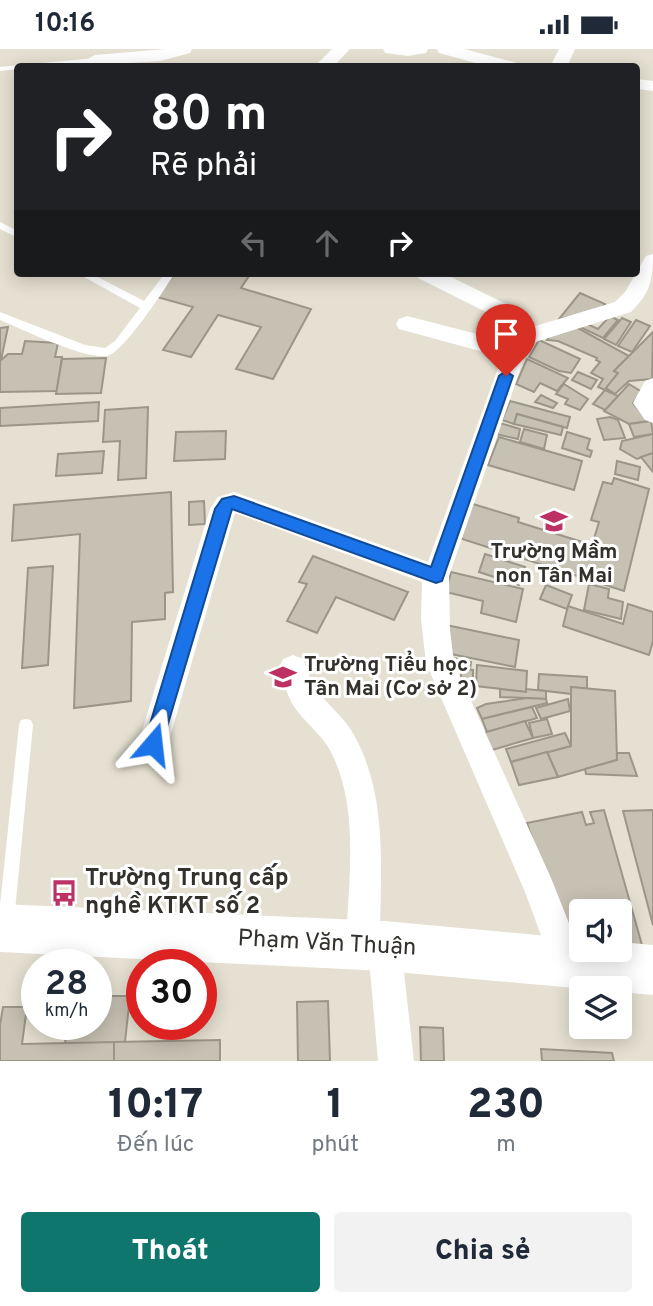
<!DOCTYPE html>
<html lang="vi">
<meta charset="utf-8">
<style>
:root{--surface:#fff;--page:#f2f2f3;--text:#1f2937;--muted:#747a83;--accent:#0f766e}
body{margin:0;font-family:Overpass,sans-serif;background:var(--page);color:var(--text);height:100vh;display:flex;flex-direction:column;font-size:26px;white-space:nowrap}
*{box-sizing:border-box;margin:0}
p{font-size:23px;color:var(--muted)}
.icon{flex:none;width:38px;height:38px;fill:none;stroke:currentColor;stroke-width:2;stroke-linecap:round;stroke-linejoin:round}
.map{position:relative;height:1012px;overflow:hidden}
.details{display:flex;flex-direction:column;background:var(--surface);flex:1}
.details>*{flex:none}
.hud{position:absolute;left:14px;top:14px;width:626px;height:214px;border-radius:7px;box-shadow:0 4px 18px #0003;background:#202124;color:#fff;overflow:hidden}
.buttons{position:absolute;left:569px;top:850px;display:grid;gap:14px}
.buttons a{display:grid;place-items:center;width:63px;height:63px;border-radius:7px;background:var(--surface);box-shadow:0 4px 18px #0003;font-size:35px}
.speed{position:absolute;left:21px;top:900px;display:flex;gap:14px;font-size:35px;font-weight:700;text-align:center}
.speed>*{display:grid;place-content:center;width:91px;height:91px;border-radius:50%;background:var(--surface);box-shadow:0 4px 18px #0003;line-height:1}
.speed small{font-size:18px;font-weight:400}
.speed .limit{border:10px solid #d22;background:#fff;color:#111}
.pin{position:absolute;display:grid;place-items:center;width:60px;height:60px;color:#fff;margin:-72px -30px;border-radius:50% 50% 50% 0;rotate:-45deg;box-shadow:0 0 7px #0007}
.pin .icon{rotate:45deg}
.me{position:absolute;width:77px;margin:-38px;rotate:17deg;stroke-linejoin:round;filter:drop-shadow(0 0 5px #0008)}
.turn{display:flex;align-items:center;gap:24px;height:147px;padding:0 21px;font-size:32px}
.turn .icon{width:91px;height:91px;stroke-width:2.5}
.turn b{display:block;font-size:49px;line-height:60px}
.lanes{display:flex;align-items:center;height:66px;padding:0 21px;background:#0003;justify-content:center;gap:35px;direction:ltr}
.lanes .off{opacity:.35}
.eta{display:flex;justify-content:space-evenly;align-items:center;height:119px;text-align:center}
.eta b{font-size:42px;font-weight:800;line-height:49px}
.action{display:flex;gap:14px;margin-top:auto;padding:14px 21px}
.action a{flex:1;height:80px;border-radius:7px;background:var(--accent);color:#fff;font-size:28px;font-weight:800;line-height:80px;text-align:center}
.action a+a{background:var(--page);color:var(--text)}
.status{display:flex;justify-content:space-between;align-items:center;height:49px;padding:0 35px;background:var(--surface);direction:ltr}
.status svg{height:19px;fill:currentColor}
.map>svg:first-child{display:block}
</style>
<div class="status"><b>10:16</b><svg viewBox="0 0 49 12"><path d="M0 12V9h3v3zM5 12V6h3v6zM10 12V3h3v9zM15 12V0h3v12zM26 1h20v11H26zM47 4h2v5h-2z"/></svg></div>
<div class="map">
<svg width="653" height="1012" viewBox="0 0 653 1012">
<rect width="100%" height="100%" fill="#e5e0d1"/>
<g fill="#c7c1b3" stroke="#9b9689" stroke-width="2">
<path d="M175 224H251L241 239 311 260 273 330 236 320 261 278 218 266 191 308 163 301 193 258 157 248Z"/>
<path d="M580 244 605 255 599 262 559 270Z"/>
<path d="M610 267 618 271 603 289 580 278 585 274 598 280Z"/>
<path d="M622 269 631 273 616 296 604 290Z"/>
<path d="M636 271 650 277 632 303 618 297Z"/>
<path d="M8 278 1 311 8 305H22L25 292 58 294 55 308H62L57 342 0 343V279Z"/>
<path d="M576 278 629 307 614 322 618 324 605 341 598 338 603 330 591 324 600 313 596 311 597 309 558 292 547 291 553 282Z"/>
<path d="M653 283 652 330 629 332 615 345 606 339 618 324 614 322Z"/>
<path d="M539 291 580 310 571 324 559 322 529 308Z"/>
<path d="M106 309 101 344 56 345 62 310Z"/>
<path d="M527 310 568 329 557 342 540 334 534 343 516 335Z"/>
<path d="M578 323 597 331 591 340 572 331Z"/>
<path d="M564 335 588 350 580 361 565 355 568 350 556 345Z"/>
<path d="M629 335 642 343 633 354 648 372 629 375 604 362Z"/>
<path d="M605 341 618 347 605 361 593 355Z"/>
<path d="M541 346 557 354 553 359 535 353Z"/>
<path d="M510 352 570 368 567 379 517 365 514 375 502 371Z"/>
<path d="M99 353 98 372 0 377V359Z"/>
<path d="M148 358 146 429 118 431 120 392 103 393 105 361Z"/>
<path d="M517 365 563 378 561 386 514 375Z"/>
<path d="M610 368 618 371 625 389 604 391 597 370Z"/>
<path d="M651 372 653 385 634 388 629 375Z"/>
<path d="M500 374 520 380 518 390 496 385Z"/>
<path d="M524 380 547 386 544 400 520 393Z"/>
<path d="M226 382 225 410 174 412 176 383Z"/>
<path d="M567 383 590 390 587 400 592 402 590 408 562 399Z"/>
<path d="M653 385V404L637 410 620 400 622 392Z"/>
<path d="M499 388 582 412 574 441 488 416Z"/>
<path d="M104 402 102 424 56 427 58 405Z"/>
<path d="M653 404V423L641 408Z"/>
<path d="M617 412 640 418 638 431 615 425Z"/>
<path d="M614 429 649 440 624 542 459 489 473 455 519 469 518 473 592 496 599 473 591 471 603 433 612 435Z"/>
<path d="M171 443 173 543 165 544V570L132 573 131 652 74 659 80 485 12 492 14 456Z"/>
<path d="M204 452 205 475 189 476V453Z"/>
<path d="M485 505 525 518 519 536 479 523Z"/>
<path d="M313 507 408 543 394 571 336 548 317 584 287 572 307 535 299 533Z"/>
<path d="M53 517 48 616 22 619 28 519Z"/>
<path d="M451 523 523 540 516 573 481 564 483 552 446 543Z"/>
<path d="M589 535 609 540 608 549 623 553 621 570 584 561Z"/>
<path d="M546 536 572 546 567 560 540 550Z"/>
<path d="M628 555 653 563V592L649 606 563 577 568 557 623 575Z"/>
<path d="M446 576 519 591 515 618 441 603Z"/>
<path d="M448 608 471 613 470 621 447 618Z"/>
<path d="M477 616 527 622 526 643 476 637Z"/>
<path d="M461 620 473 621V636L461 635Z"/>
<path d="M539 625 587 628V640L571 638 572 645 538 641Z"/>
<path d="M571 638 615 642 617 711 558 728 547 703 571 697Z"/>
<path d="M500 640 526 643V640L546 642V650L500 648Z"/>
<path d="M527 649 546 650 547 654 482 670 477 659 486 655Z"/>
<path d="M568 650 570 662 541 670 536 659Z"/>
<path d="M532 658 537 669 487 683 482 670Z"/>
<path d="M547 670 552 685 533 689 529 674Z"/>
<path d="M525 672 533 689 492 701 483 684Z"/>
<path d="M565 684 571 697 511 713 506 700Z"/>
<path d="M547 703 558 728 519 736 511 713Z"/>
<path d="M617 704H629L637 727 586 725 585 720 617 711Z"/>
<path d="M604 761 642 896 620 898V863H581V900H569L527 774 582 763 586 776 594 774 590 763Z"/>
<path d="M653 761V876L623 762Z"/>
<path d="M96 947H130L125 993 65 995 67 975H96Z"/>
<path d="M328 952 330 1012H298L297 953Z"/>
<path d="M3 958H27L22 995 114 993V1012H0V976Z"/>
<path d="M420 978 443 979 444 1012H421Z"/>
<path d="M220 991V1012H114V993Z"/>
<path d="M541 1000 612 1004 614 1012H542Z"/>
</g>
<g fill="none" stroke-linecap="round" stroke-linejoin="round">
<g fill="#fff" fill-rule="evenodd">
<path d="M95 9 99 11 98 13 53 18H18V20L0 22V18Z"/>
<path d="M0 173 18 182V189L0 180Z"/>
<path d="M77 224H90L144 252 165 224H175C165 240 123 304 107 307 83 310 24 281 0 271V263L85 296 105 299 115 292 140 259Z"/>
<path d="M26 670 31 671 33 676 14 872 11 877 6 880 0 876V856L19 676 21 671Z"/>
</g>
<g fill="#fff" fill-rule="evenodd">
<path d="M166 0H192L190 4 160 12 95 16 86 11 95 6Z"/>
<path d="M332 0H350L333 18H314Z"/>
<path d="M383 0H428L426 4 408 7 385 4Z"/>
<path d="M437 0H464L517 14 519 18H490L439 4Z"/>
<path d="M559 0H575L567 18H550Z"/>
<path d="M637 30 653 32V42L637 40Z"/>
<path d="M653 205C653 232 650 244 631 263L529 295 449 527 450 581 454 614 551 829 584 912 579 924 567 929 555 924 525 843 426 614 421 570 422 533 235 464 168 695 164 705 153 709 142 705 138 695 210 460 218 448 234 443 428 513 502 308 399 280 396 275 399 270 407 267 508 293 510 280 500 270 418 229 414 224H443L516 260 532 278 615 253 625 243 646 207Z"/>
<path d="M653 329V374L645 371 633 354 645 332Z"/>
<path d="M293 606 303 610C308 621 311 635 319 644 330 658 345 669 354 686 387 745 381 816 380 882L384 880 396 885 401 897 414 1012H378L369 910 363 913 351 908 346 896C348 835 360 762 332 705 324 688 309 677 298 663 288 651 284 634 279 619L283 610Z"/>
</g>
<path fill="#fff" fill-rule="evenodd" d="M0 855 384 872 581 890V901H620V893L653 896V946L620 943V940H586L384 922 0 903Z"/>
</g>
<path fill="#1a73e8" stroke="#114b97" stroke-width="2" d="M506 322 513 327 442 532 436 534 232 460 162 695 159 701 153 703 146 701 144 695 215 460 222 450 234 447 431 518 499 327Z"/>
<defs>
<symbol id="school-bare" viewBox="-9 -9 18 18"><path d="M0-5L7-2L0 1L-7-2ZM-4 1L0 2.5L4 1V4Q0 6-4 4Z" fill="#bd3164" stroke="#fff" stroke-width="2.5" paint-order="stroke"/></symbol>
<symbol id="bus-bare" viewBox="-9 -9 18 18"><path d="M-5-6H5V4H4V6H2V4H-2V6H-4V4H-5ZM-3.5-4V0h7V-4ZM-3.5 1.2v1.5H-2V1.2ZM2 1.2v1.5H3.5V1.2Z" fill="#bd3164" stroke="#fff" stroke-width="2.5" paint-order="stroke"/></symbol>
</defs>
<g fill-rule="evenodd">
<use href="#school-bare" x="535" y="453" width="38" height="38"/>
<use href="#school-bare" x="264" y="609" width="38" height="38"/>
<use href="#bus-bare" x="45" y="825" width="38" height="38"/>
</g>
<g text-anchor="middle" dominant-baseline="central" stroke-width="6" stroke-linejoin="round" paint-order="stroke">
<g font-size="21" font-weight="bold" fill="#33312b" stroke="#fff">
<text x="554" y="503">Trường Mầm<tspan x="554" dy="24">non Tân Mai</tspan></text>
<text x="304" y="616" text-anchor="start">Trường Tiểu học<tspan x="304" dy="24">Tân Mai (Cơ sở 2)</tspan></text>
</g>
<g font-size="24" font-weight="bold" fill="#33312b" stroke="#fff" text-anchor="start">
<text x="85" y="830">Trường Trung cấp<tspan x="85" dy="28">nghề KTKT số 2</tspan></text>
</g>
<g font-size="24" fill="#33312b" stroke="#fff">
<text transform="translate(327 895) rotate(3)">Phạm Văn Thuận</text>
</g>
</g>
</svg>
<div class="buttons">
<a><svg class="icon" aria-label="sound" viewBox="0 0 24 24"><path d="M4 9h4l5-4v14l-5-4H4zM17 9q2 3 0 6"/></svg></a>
<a><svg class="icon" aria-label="layers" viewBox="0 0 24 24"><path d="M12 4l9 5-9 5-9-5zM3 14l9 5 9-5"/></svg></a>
</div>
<div class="speed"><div>28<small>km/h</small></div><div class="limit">30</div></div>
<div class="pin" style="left:506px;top:327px;background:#d93025"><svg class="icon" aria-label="arrive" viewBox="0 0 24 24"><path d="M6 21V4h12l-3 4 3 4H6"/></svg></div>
<svg class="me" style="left:153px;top:695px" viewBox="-20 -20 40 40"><path d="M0-17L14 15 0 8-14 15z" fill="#1a73e8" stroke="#fff" stroke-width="4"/></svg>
<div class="hud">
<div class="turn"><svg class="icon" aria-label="right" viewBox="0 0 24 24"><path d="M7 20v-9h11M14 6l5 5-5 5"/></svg><div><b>80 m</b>Rẽ phải</div></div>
<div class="lanes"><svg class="icon off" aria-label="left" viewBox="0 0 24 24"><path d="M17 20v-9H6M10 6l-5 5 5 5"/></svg><svg class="icon off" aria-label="ahead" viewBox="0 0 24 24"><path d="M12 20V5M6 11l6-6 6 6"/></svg><svg class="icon" aria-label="right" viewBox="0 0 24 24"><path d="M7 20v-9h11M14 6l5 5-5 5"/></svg></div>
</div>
</div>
<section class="details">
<div class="eta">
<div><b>10:17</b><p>Đến lúc</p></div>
<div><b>1</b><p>phút</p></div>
<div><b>230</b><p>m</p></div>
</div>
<div class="action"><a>Thoát</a><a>Chia sẻ</a></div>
</section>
